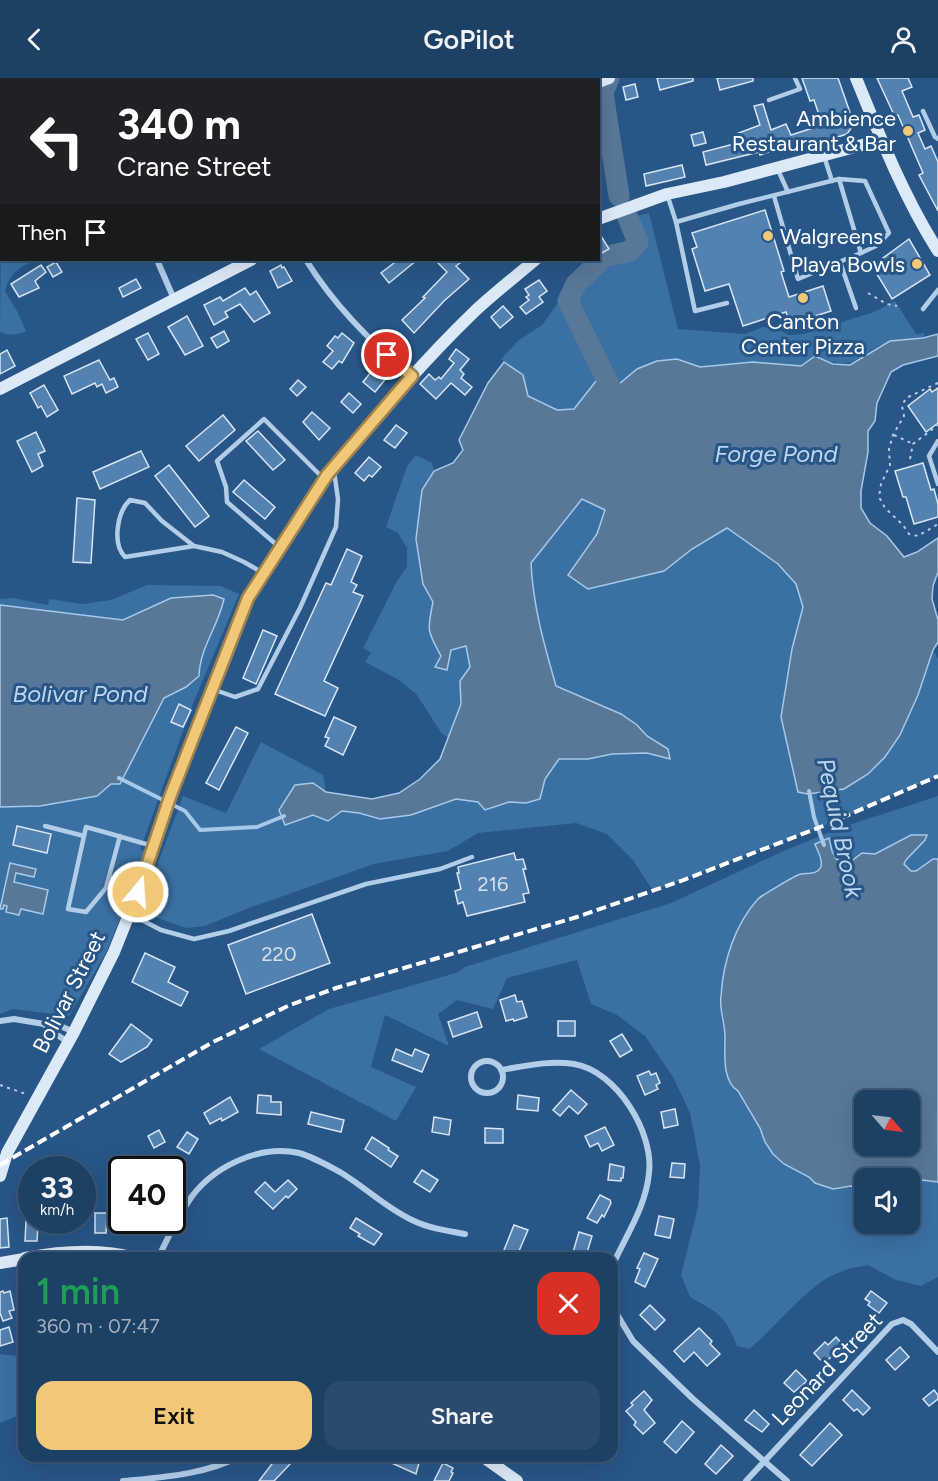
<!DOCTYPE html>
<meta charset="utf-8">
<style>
:root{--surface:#1d4065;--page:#2a4b6e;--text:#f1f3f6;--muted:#a0afbf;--line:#3b5979;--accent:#f1c778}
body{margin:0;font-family:Figtree,sans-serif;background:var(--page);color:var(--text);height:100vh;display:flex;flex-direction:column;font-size:22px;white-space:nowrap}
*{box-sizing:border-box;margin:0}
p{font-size:20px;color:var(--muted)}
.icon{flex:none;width:33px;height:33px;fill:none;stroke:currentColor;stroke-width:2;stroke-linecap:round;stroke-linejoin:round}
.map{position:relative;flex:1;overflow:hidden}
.panel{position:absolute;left:18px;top:1174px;width:600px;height:210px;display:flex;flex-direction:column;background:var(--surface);border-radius:18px;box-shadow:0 6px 24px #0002,0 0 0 2px var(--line)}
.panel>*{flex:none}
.banner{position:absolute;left:0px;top:0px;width:600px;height:183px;box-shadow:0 6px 24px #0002,0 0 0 2px var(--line);background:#202124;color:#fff;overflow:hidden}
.needle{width:39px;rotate:118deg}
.buttons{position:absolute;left:854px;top:1012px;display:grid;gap:12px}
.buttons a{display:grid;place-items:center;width:66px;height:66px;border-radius:12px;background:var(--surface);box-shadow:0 6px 24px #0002,0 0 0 2px var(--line);font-size:30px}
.speed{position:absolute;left:18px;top:1078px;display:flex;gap:12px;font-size:30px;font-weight:700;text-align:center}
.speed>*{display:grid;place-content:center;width:78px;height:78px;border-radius:50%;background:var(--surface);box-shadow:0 6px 24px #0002,0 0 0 2px var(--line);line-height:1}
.speed small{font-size:15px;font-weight:400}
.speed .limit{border:3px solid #111;border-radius:9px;background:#fff;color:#111}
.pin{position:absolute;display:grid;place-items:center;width:51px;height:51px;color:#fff;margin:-26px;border:3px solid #fff;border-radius:50%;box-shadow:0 2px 6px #0007}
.me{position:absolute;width:66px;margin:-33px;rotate:18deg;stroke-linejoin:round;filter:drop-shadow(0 0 4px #0008)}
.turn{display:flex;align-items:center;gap:21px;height:126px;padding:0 18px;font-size:27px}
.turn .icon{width:78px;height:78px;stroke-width:2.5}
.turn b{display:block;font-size:42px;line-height:51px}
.then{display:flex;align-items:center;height:57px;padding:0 18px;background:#0003;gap:12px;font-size:22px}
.round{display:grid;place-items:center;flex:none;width:63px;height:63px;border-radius:18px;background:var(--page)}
.overview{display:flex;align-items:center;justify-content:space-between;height:102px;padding:0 18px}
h1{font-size:36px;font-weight:600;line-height:45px;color:#1e9e55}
.cta{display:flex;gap:12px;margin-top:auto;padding:12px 18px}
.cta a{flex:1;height:69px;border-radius:18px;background:var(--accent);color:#111;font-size:24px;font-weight:600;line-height:69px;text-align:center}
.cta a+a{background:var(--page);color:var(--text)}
header{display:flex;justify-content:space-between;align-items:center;height:78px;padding:0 18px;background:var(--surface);font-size:27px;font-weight:600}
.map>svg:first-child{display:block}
</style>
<header><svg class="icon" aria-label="back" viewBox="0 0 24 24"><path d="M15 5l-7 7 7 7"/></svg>GoPilot<svg class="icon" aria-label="person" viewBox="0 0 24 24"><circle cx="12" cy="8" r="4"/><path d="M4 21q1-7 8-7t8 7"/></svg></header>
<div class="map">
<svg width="938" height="1403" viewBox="0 0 938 1403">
<rect width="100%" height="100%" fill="#275687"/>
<g fill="#3b70a3">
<path d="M649 135 678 251 745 256 763 249 775 250 789 257 804 256 874 234 895 223 916 256 925 255 923 260C912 261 899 261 889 264 851 277 861 296 815 278L802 288 753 284 699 289 677 281 637 291 619 306 596 303 574 331 557 332 528 318 523 297 501 281 519 262 542 247 578 197 612 171 633 162 622 142Z"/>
<path d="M1 153 2 182H35C20 189 9 196 5 213L18 235 26 253C19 257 7 258 0 254Z"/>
<path d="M416 377 432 385 434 393 422 412 423 506 433 524C427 551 427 553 441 578L451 572 467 568 470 589 460 603 461 626 449 660 442 656 417 617 399 602 365 584 371 575 363 570 397 503 407 489V470L398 455 386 449 407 388Z"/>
<path d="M582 421 606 432 597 456 568 497 615 503 664 493 692 471 727 450 745 464 778 486 797 507 803 529 792 571V679L798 714 900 657 918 617 933 572 938 581V698L823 748 653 813 633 782 607 756 576 745 478 755 448 773 374 786 246 831 205 848 186 850 140 834 183 718 226 735 261 664 323 697 326 714 313 705 285 747 313 737 328 743 342 733 359 735 380 741 411 737 456 721 478 724 485 732 509 724 526 725 540 721 545 701 559 681H588L612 676 647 675 670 681 668 671 647 658 637 647 556 608C544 567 533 528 531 485Z"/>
<path d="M147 507 221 508 239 516 192 628 140 772 147 773 107 873 69 938 13 931 0 936V521L13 520 48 527 49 521 83 526 111 522Z"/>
<path d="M938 718V781H933L916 793H911L904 786 905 782 925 762 911 757 875 776 862 775 850 784 845 785 836 781 832 773 829 760 816 766 822 784 818 793 809 796 799 797 759 820 733 862 720 916 721 941 725 956 724 971 726 981V996L760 1050 765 1064 784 1086 833 1111 851 1108 864 1110V1146H909V1108L922 1102 938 1104V1199L921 1208 896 1202 868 1187C859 1189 849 1190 840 1194 807 1206 777 1249 749 1271L737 1268C724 1235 719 1236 690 1219L681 1197 698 1129 700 1087 690 1035 673 999 645 958 617 937 591 926 577 882 507 900 493 931 457 922 438 936 449 968 385 937 371 989 416 1009 396 1043 259 971 329 931 456 895 465 889 671 825 788 771 843 749Z"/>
<path d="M0 1276 18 1278 24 1276V1335L0 1345Z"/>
</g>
<g fill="#58789a" stroke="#a7c9e9" stroke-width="1.5" fill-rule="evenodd">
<path d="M938 256V278L903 287 891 294 877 325 875 343 868 353V374L861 413V430L870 445 887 458 904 479 917 474 938 460V494L933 508 932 521 938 542V564L933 572 918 617 900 657 885 679 868 696 844 711 808 716 798 714 781 639 792 571 803 529 796 506 778 486 727 450 692 471 664 493 588 511 568 497 597 456 605 432 582 421 531 485C533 528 544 566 556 608L621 636 637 647 647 658 668 671 670 681 647 675 612 676 588 681H559L545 701 540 721 526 725 509 724 485 732 478 724 456 721 411 737 380 741 359 735 342 733 328 743 313 737 285 747 279 732 295 707 313 705 326 714 372 721 399 715 420 701 440 681 461 626 460 603 470 589 466 568 451 572 447 592 435 589 441 578C427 553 427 552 433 524L423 506 416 461 422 412 434 393 453 385 463 372 459 362 488 305 504 284 523 297 528 318 557 332 574 331 596 303 619 306 637 291 657 283 677 281 700 289 753 284 801 288 815 278 833 286 850 287 890 263 923 260Z"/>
<path d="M213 517 224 521C218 549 200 569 199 598L186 609 164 620 120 706H111L97 718 40 728 0 729V527L123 542 171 520Z"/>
<path d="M911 757H927L925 762 906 782 904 786 911 793H916L933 781H938V1104L922 1102 909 1108V1101H864V1110L851 1108 833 1111 815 1105 809 1099 784 1086 773 1076 765 1064 760 1050 738 1013C722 1003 725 976 725 959 725 945 719 932 721 918 723 884 735 846 758 821 761 818 793 799 798 797 805 794 818 798 821 788 823 781 817 772 815 766L829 760 832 773 836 781 845 784H850L862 775 875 776ZM864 1023H909V1068H864Z"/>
<path d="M10 785 36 791 34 799 16 795 14 804 48 812 43 836 21 831 19 837 6 834 7 828 4 827 3 831H0Z"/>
</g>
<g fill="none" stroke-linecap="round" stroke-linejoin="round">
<g stroke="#a7c9e9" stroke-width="4">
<path d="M119 700 185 733 200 752 257 749 284 738"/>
<path d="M809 713 814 739 824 767"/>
</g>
<g stroke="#58789a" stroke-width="21">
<path d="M609 0 603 15 619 118"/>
<path d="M620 329 568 223 576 206 604 179 630 173 638 164 628 140"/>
</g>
</g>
<g fill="#5381b0" stroke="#d6e6f6" stroke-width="1.5">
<path d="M657 0H693V3L660 12Z"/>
<path d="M717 0H753V3L720 12Z"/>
<path d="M802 0H838L854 46 847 56 805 69 804 66 783 74 781 70 760 77 759 74 706 87 703 74 734 66 732 60 736 58V56L760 47 754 28 763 26 771 52 786 46 791 57 819 48 818 44 821 43 814 22 810 23Z"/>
<path d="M877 0H908L912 9 902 13 913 39 919 37 925 52 918 55 925 71 931 68 938 84V133L919 97 923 95 898 37 895 39Z"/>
<path d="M635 6 638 19 626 22 623 9Z"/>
<path d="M703 54 706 65 694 68 691 57Z"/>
<path d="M682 87 685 99 646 108 644 96Z"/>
<path d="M765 132 784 193 781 194 789 219 823 208 831 233 790 246 786 234 743 248 729 206 705 213 692 171 697 169 692 155Z"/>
<path d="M598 153 609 171 598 177Z"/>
<path d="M909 161 930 197 892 221 872 188Z"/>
<path d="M398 182H417L389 205 381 195Z"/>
<path d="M435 182H464L456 188 469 201 444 223 414 255 402 242 425 220 423 219 447 194Z"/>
<path d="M56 184 62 194 53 199 47 189Z"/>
<path d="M41 187 46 194 35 203 39 210 19 219 11 206Z"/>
<path d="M281 187 282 190 284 189 292 203 278 210 270 193Z"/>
<path d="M136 201 141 210 123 219 119 210Z"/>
<path d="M539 202 547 213 539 219 543 224 526 236 520 229 529 222 526 219 529 217 525 211Z"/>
<path d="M245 210 250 217 256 213 270 235 254 244 240 226 225 234 228 239 214 247 204 227 220 219 223 223Z"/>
<path d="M503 228 513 239 500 250 491 239Z"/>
<path d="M187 238 203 268 185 277 168 249Z"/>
<path d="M224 253 229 263 217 270 211 260Z"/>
<path d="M148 255 159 276 148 282 136 261Z"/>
<path d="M342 255 354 265 342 285 339 283 332 291 323 284 333 273 327 268 335 258 338 260Z"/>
<path d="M456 271 469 281 460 292 464 296 461 300 472 309 465 317 451 305 436 321 420 306 429 296 435 302 439 299 441 301 454 285 449 281Z"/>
<path d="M7 272 15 288 0 296V276Z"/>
<path d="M99 282 110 302 114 300 118 309 106 315 102 306 97 309 95 305 72 316 64 298Z"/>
<path d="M376 288 388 298 375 314 363 304Z"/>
<path d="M298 302 306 309 297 318 290 311Z"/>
<path d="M44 307 58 332 47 339 41 328 38 330 30 315Z"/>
<path d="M938 310V345L926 354 908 328 930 311 932 314Z"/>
<path d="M349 315 361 326 353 335 341 324Z"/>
<path d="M312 334 330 350 319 362 303 344Z"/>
<path d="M223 337 235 352 199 383 186 368Z"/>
<path d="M396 347 407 355 395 370 384 362Z"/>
<path d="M258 353 285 382 273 392 246 363Z"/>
<path d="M36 354 45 373 38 376 43 388 32 394 17 363Z"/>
<path d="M141 373 149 389 100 411 93 394Z"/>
<path d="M369 379 381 389 372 399 369 397 364 403 355 395Z"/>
<path d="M923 385 931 412 934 411 938 426V439L914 446 906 419H903L895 393Z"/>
<path d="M169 387 209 438 195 449 155 398Z"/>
<path d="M244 402 275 429 265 441 233 414Z"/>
<path d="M77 420 95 422 91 485 73 484Z"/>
<path d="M347 471 362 478 351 504 357 507 353 514 363 518 324 603 338 610 325 638 275 616 326 505 331 507Z"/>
<path d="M263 552 277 558 256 606 243 600Z"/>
<path d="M179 626 191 632 183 649 171 644Z"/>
<path d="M334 639 356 649 343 677 325 668 329 660 325 659Z"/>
<path d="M236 649 248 655 219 712 206 705Z"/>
<path d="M17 748 51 756 47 775 13 767Z"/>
<path d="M514 775 516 782 523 781 526 791H523L529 815 523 816 525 824 467 838 463 824 458 826 455 813 461 811 457 795H459L458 789Z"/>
<path d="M312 836 330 885 246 916 228 867Z"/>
<path d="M145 875 175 889 168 904 188 914 181 928 132 904Z"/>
<path d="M515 917 517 924 522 923 527 939 514 943 513 941 506 943 500 922Z"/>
<path d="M477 934 482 949 453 959 448 944Z"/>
<rect x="558" y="943" width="17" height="15"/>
<path d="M131 946 152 962 147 969 121 984 109 976Z"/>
<path d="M622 956 632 972 620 979 610 963Z"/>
<path d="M396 971 412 978 415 971 429 977 422 994 392 982Z"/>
<path d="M649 993 651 997 656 995 660 1005 656 1007 658 1011 645 1017 637 998Z"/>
<path d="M571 1012 587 1026 578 1036 569 1028 560 1038 553 1032Z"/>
<path d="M258 1017 271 1018V1024H281V1037L257 1035Z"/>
<path d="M518 1017 539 1020 538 1033 517 1031Z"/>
<path d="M230 1019 238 1034 222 1043 221 1040 210 1046 204 1035Z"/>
<path d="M675 1031 678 1047 664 1050 661 1034Z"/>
<path d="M311 1034 344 1042 341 1054 308 1046Z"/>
<path d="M434 1039 451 1042 449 1057 432 1054Z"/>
<path d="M605 1049 614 1067 602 1073 598 1065 590 1069 585 1058Z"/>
<path d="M485 1050 503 1051V1065H485Z"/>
<path d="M159 1052 165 1064 154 1070 148 1058Z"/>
<path d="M187 1054 198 1061 189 1076 177 1069Z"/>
<path d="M372 1059 389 1070 388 1072 398 1078 391 1089 365 1071Z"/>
<path d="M145 1080 152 1092H123Z"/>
<path d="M672 1085 685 1086 684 1100 670 1099Z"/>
<path d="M610 1086 624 1089 623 1100H621V1103L608 1102Z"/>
<path d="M422 1092 438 1102 430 1114 414 1104Z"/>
<path d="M288 1102 297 1111 288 1120 286 1118 273 1131 255 1114 265 1104 275 1114Z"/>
<path d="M600 1117 610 1122 611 1125 604 1139 602 1137 597 1145 587 1140Z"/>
<path d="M95 1135H107L106 1155H95Z"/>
<path d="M659 1138 674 1141 670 1160 655 1157Z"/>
<path d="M7 1140 9 1169 0 1170V1141Z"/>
<path d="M356 1140 382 1156 374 1167 358 1158 360 1156 350 1150Z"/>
<path d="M26 1143H36L35 1146H38L37 1163H25Z"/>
<path d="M514 1147 528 1152 516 1180 502 1177Z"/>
<path d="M579 1154 592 1158 586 1178 573 1174Z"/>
<path d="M644 1175 658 1181 645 1209 635 1204 640 1191 637 1190Z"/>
<path d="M3 1213 4 1215 10 1213 14 1232 9 1233 12 1240 3 1243 0 1235V1214Z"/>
<path d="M871 1213 887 1225 879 1235 868 1227 870 1224 865 1221Z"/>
<path d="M650 1227 665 1242 655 1252 640 1237Z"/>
<path d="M9 1249 13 1264 0 1268V1252Z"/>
<path d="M699 1250 712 1263 710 1266 720 1276 707 1288 694 1274 684 1284 674 1273Z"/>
<path d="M836 1259 843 1267 824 1286 814 1275 825 1264 828 1267Z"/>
<path d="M900 1269 909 1279 895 1292 886 1282Z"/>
<path d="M796 1292 807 1303 794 1314 784 1305Z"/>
<path d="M852 1312 870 1330 863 1337 857 1331 854 1333 843 1322Z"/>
<path d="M934 1312 938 1317V1321L929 1328 923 1321Z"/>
<path d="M644 1313 652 1322 644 1332 655 1345 643 1356 634 1347 636 1344 626 1333 633 1327 631 1325Z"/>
<path d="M754 1332 769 1346 762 1354 745 1342Z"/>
<path d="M682 1343 694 1354 676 1375 664 1364Z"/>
<path d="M830 1345 842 1357 812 1388 800 1377Z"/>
<path d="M721 1367 733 1378 716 1396 705 1386Z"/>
<path d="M278 1378H284L291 1385 274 1403H259Z"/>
<path d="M376 1378H421L416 1396Z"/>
<path d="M443 1385 453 1390 451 1394 453 1395 449 1403H434Z"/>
</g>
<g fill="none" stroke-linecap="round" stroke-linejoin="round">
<g stroke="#b2cde8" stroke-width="2" stroke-dasharray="3 4.5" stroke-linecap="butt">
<path d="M868 215 887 226 897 228"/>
<path d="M938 305 906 320 902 328 904 338 893 357 889 371 890 387 881 406 879 419 885 430 903 447 909 456 918 458 938 446"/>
<path d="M894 357 913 366"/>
<path d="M910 381 913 366 938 347"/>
<path d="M0 1007 26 1016"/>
</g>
<g stroke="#b2cde8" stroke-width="4.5">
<path d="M769 22 800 11 795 0"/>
<path d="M923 33 935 59 938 61"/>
<path d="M824 78 832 103"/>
<path d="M778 92 788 114"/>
<path d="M839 101 865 103 889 155 876 168 861 175"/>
<path d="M667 116 676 144 739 126 839 101 861 175 798 201 774 118"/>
<path d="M676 144 695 233 727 225"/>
<path d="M840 184 856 230"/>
<path d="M923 231 938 212"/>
<path d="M938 363 929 378 938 406"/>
<path d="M194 468 162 443 145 425 130 422C117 434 112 466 125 479L194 468 222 474 244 484 263 495"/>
<path d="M278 468 227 424 226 409 217 383 264 341 324 401"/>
<path d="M215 612 235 619 258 611 300 530 336 449 338 421 334 393"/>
<path d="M45 748 84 758"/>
<path d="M120 758 106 810 86 834 68 831 86 749C109 755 131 762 153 768"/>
<path d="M130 836 161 852 194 861 229 853 366 806 440 791 472 779"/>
</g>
<g stroke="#b2cde8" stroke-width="6">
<path d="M67 0 68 2"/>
<path d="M561 0 562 2"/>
<path d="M107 2 109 0"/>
<path d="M0 61 2 60"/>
<path d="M157 182 174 221"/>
<path d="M306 182C334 227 370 264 412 298"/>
<path d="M0 943 14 941 44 946"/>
<path d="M68 964 48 951 44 946 51 944 74 954"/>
<circle cx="487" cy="999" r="16"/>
<path d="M501 992C525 988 550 982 574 986 617 993 654 1055 649 1095 646 1129 625 1159 612 1189"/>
<path d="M158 1180C167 1162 176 1142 188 1124 210 1090 258 1066 299 1075 313 1079 327 1087 340 1094 365 1109 386 1130 412 1142 428 1150 447 1153 465 1156"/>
<path d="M612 1228 633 1263 692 1320 787 1403"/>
<path d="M123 1403C164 1399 203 1397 241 1378"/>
<path d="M746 1403 892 1246 903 1242 911 1246 938 1274"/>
</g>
<g stroke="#dce9f7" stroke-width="12">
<path d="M856 0C880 59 904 119 938 173"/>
<path d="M598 4 609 0"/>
<path d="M598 141 667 116 724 104 881 62"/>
<path d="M0 311 251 182"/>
<path d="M0 1098 7 1075 74 954 114 874 138 814 170 719 248 520 327 397C374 341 422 284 475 233 494 215 515 199 535 182"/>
<path d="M25 1180C61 1173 100 1170 136 1180"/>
<path d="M0 1185 24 1181"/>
<path d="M482 1378 517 1403"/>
</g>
<path stroke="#fff" stroke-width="4" stroke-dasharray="10 4.5" stroke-linecap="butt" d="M0 1087 213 964 290 927 336 910 577 839 681 803 823 748 938 698"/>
</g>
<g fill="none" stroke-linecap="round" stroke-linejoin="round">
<defs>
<path id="route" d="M138 814 170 719 248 520 327 397 412 298 387 277"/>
</defs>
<use href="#route" stroke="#9d814e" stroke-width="15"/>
<use href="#route" stroke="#f1c778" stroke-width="10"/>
</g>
<g fill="#f1c778" stroke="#275687" stroke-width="2">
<circle cx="908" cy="53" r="6"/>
<circle cx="768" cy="158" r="6"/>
<circle cx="917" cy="186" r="6"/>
<circle cx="803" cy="220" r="6"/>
</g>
<g text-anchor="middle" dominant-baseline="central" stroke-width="6" stroke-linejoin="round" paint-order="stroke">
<g font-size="20" fill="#d4e0eb">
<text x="493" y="806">216</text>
<text x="279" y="876">220</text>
</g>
<g font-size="22" fill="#fff" stroke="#275687" text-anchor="end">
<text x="896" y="40">Ambience<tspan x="896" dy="25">Restaurant &amp; Bar</tspan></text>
<text x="780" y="158" text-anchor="start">Walgreens</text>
<text x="905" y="186">Playa Bowls</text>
<text x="803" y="243" text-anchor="middle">Canton<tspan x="803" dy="25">Center Pizza</tspan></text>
</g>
<g font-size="22" fill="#fff" stroke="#275687">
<text transform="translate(69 914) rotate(-63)">Bolivar Street</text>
<text transform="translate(827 1291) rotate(-46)">Leonard Street</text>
</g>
<g font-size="24" font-style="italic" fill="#bed7f0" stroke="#275687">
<text x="776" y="375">Forge Pond</text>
<text x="80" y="615">Bolivar Pond</text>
<text transform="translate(840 750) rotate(78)">Pequid Brook</text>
</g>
</g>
</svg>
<div class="buttons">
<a><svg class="needle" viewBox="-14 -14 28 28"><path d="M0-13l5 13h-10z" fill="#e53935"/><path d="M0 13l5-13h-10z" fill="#a0afbf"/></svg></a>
<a><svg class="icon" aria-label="sound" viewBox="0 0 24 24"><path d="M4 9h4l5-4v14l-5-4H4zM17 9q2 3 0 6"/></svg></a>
</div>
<div class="speed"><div>33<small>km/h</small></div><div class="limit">40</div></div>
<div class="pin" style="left:387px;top:277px;background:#d93025"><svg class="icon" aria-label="arrive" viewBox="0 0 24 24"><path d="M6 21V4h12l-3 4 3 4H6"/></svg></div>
<svg class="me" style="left:138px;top:814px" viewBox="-20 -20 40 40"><circle r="17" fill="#f1c778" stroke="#fff" stroke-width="3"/><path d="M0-11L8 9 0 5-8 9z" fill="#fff"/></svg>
<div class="banner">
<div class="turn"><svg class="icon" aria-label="left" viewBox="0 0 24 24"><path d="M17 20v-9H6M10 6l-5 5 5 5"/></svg><div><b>340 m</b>Crane Street</div></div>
<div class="then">Then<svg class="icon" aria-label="arrive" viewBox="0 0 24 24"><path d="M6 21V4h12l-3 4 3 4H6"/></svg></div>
</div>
<section class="panel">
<div class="overview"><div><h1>1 min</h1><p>360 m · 07:47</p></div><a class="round" style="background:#d93025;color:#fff"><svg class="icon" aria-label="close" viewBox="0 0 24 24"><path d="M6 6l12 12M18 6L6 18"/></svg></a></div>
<div class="cta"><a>Exit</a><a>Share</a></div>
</section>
</div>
